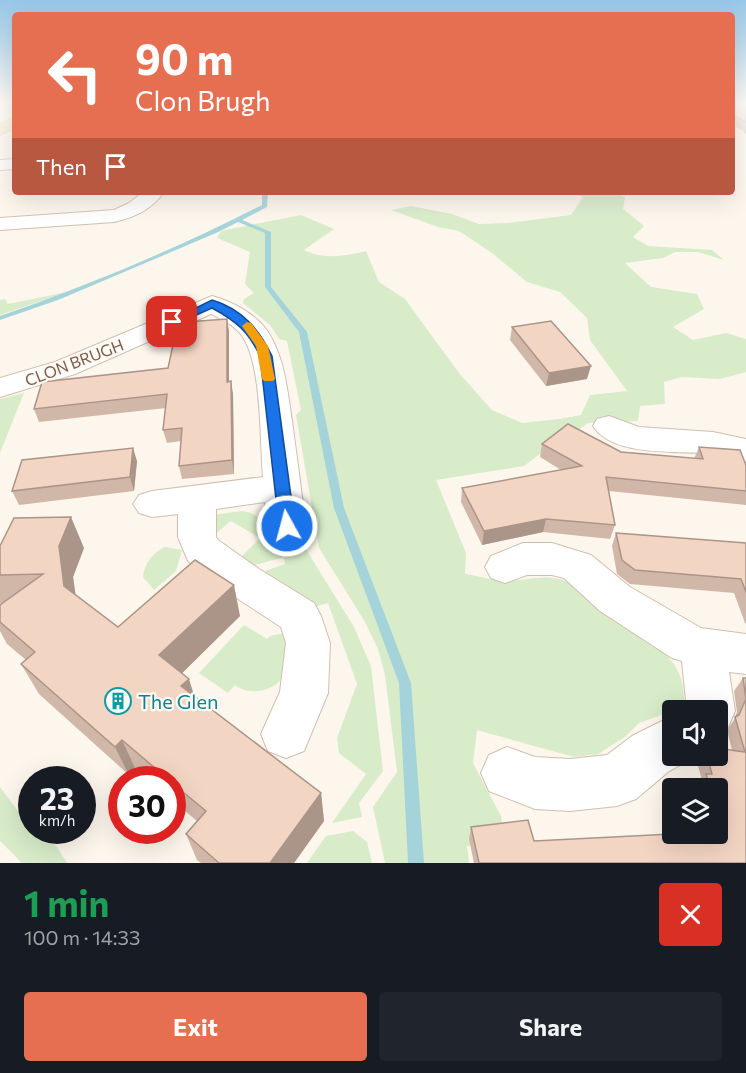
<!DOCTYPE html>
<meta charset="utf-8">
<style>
:root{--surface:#171b24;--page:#20242c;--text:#f1f3f6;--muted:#9ea1a6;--accent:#e76f51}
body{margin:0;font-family:Commissioner,sans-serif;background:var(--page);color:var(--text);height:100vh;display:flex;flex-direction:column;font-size:22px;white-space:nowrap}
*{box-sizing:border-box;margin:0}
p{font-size:20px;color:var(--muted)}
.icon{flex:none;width:33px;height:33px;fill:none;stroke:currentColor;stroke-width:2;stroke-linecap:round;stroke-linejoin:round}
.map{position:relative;height:863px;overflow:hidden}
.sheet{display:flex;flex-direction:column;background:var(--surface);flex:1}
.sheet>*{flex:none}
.top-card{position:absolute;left:12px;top:12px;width:723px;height:183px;border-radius:6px;box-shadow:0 6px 24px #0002;background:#e76f51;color:#fff;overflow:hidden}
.fabs{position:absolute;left:662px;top:700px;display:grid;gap:12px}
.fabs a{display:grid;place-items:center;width:66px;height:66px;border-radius:6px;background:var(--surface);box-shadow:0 6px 24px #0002;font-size:30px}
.speed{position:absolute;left:18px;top:766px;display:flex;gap:12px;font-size:30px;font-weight:700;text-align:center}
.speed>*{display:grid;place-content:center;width:78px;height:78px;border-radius:50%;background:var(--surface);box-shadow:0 6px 24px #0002;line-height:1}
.speed small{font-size:15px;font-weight:400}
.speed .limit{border:9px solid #d22;background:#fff;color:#111}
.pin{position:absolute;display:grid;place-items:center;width:51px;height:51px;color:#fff;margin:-26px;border-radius:12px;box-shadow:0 3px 9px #0006}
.me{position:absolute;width:66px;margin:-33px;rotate:353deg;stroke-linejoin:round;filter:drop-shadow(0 0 4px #0008)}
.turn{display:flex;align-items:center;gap:21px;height:126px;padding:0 24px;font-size:27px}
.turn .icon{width:78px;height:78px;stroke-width:2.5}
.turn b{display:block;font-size:42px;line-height:51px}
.then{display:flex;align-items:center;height:57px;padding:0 24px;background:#0003;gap:12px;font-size:22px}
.round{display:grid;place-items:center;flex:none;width:63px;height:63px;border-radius:6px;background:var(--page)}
.summary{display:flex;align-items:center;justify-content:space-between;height:102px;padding:0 24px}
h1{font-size:36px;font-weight:700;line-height:45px;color:#1e9e55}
.button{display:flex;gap:12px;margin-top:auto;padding:12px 24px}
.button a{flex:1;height:69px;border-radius:6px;background:var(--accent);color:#fff;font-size:24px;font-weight:700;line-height:69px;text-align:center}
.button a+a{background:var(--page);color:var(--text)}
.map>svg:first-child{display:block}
</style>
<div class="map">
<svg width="746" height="863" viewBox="0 0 746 863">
<rect width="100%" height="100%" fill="#fdf6ec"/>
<g fill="#d8ecc9">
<path d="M571 192H619L617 193 625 197 623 209 644 226 633 237 648 246 712 250 724 260 698 252H675L663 258 625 263 651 287 697 294 704 309 673 327 693 340 726 333 746 339V372L720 379 682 377 664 382 665 404 640 406 638 421 588 423 574 433 565 435 524 466 436 480 466 553 465 574C478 576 492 580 506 581 525 581 546 573 565 581 582 588 592 605 607 616 645 644 687 649 684 707L639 723 625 737 598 754 574 757 477 730 473 763 501 816 505 844 467 846 469 863H385L373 807 397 772 385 675 378 649 365 622 319 548 296 415 301 410 287 341 279 339 270 325 243 303 244 299 254 293 245 284 250 252 217 238 221 231 225 230 301 215 334 229 304 250C325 260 344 256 366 251L379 282 405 299 459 373 492 410 522 423 559 419 581 415 590 395 627 391 590 340 587 318 560 292 527 282 492 253 459 231 438 227 391 210 411 206 452 214 479 224 507 223 571 215 583 197Z"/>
<path d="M67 292 0 315V300L5 299 8 304Z"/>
<path d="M24 393 0 453V399Z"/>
<path d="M242 511C261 513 262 522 266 539L303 532 307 551 354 627 371 666 383 771 359 803 362 817 332 823 366 774 339 753 337 738 357 684 328 603 314 607 263 574 265 571 285 564 284 557 251 566 242 563V556L260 538 231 521 213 536 212 515Z"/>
<path d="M165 547 182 550 176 571 154 590 143 577C144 564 153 552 165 547Z"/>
<path d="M244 625 267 639 270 636 294 631C291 643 291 657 287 669 281 690 251 698 235 685L228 693 199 673Z"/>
<path d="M0 787 18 811 31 824 32 831H39L57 847 67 863H22L0 841Z"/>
<path d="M353 831 367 842 372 863H307L326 836Z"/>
</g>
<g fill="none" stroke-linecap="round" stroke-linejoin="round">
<path fill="#a5d3da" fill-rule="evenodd" d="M262 192H268L267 207 242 220 271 232V287L307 332 344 508 411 683 424 863H408L399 683 334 508 299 332 265 287V233L238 222 216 233 58 300 0 320V316C90 285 178 248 262 205Z"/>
<defs>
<g id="minor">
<path d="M15 159V169L0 170V160Z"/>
<path d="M143 192H164C151 210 135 217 114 222L0 230V218L114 210 129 203Z"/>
<path d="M212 296C234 302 260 316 271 337 285 362 288 394 292 421 297 456 301 491 306 526L301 536 287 540 273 536 268 526 265 502 216 509V537L218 540 259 569 314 603 321 616 330 643 328 693 304 751 286 758 268 751 261 734 280 692 286 643 281 627 229 593 188 561 178 537V514L152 517 139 513 133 504 139 495 152 491 263 477C260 441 262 369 244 339 238 327 223 320 211 314L75 374 0 397V378L55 362Z"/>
<path d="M609 416 639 427 713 432 746 439V462C735 459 725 456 714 454 680 450 613 458 593 426L597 419Z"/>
<path d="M523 543H552L591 555 630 587 701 628 746 634V674L729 672 735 711 728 727 717 732V711H687L682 661 672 658 600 611 564 578 552 575H527L505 583 491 578 485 567 491 556Z"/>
<path d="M672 716V756H691L690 759 668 772 636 799 617 806 570 811 535 809 489 791 481 773 489 755 507 747 535 757 570 759 607 755 632 736Z"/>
</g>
<path id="major" d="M15 117V128L0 135V124Z"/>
</defs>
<use href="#minor" stroke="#d1beb0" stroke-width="2"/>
<use href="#major" stroke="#dad1cd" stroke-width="2"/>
<use href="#minor" fill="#fff" fill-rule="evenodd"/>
<use href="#major" fill="#fbd9a5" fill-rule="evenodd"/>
</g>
<g fill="#d1b7a8">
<path d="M732 104H746V134L743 131 732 125Z"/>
<path d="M512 327 587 379 546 386 510 340Z"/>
<path d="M229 331V381L233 394 234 474 182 479 179 466 181 441 167 443 163 430 166 408 39 422 34 409 168 368 185 344Z"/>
<path d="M542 444 694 459 699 447 746 465V505L609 491 615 525 610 539 543 532 482 545 461 502 462 488 561 470 540 457Z"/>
<path d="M137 461 134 491 19 505 12 491Z"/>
<path d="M616 533 746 543V624L745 623 734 593 630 584 617 574 612 546Z"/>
<path d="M0 546 84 548 73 577 75 595 118 627 240 616 182 673 194 695 321 793 324 821 294 863H201L197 860 186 834 197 821 172 800V780H149L135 768 129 775 39 694 21 664 26 660 7 644 0 631V605L1 604 0 602Z"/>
<path d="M743 678H746V863H474L469 839 471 827 534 841 717 834V789H698V786L702 780 696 759 699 756H717L732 750 727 730 734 720 737 712 734 691Z"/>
</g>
<g fill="#aa9588">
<path d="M227 319 229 331V394L227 382Z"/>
<path d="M591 366 587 379 546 386 549 373Z"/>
<path d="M231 381 233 394 234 474 232 460Z"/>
<path d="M133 448 137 461 134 491 130 477Z"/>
<path d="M71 517 84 548 73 577 79 617 64 586 59 546Z"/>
<path d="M546 519 543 532 482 545 484 531Z"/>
<path d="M234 585 240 616 169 686 159 655Z"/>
<path d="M189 679 198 708 181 686Z"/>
<path d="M122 740 135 768 129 775 115 747Z"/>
<path d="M321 793 324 821 294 863H270Z"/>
</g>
<g fill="#f3d5c3" stroke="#aa9588" stroke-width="1.5">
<path d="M732 104H746V122L732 115Z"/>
<path d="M227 319V382L231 381 232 460 179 466 182 428 163 430 167 394 34 409 42 382 168 368 173 345 185 344 186 322Z"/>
<path d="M551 321 591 366 549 373 512 327Z"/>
<path d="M568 424 621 452 703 459 699 447 740 450 746 465V491L606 477 615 525 546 519 484 531 462 488 582 466 542 444Z"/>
<path d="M133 448 130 477 12 491 22 460Z"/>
<path d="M71 517 59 546 64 586 118 627 195 560 234 585 159 655 189 679 181 686 321 793 270 863H219L186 834 206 811 172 783V780H169L122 740 115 747 21 664 35 652 0 622V605L43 574 0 575V546L14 518Z"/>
<path d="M616 533 746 543V592L741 579 635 570 622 560Z"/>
<path d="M743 678H746V863H479L471 827 528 820 534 841 672 834H717V832L720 831 717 819V789H710L706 774H712L707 756H717V748L745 752 735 717 739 715 746 699Z"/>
</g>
<linearGradient id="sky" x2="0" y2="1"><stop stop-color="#97c7e8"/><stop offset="0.46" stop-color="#fefbf6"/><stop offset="1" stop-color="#fefbf6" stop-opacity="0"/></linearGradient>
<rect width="746" height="225" fill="url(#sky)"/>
<path fill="#1a73e8" stroke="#114b97" stroke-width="1.5" d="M212 300C242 309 259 329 272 356L295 526 293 530H282L279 526 260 356C248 331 236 321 212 308L176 324 172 325 167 322Z"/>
<path fill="#f59e0b" d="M247 322 251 323 268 346 275 379 273 381H264L262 379 256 346 242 326Z"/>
<defs>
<symbol id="building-ring" viewBox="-11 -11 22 22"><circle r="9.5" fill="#fffaf3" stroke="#0f9aa8" stroke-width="1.5"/><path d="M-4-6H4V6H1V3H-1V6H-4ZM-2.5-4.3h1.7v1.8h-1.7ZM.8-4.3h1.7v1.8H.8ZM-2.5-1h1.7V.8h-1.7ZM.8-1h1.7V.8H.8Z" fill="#0f9aa8"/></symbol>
</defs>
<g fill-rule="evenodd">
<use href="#building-ring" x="103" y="686" width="30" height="30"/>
</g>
<g text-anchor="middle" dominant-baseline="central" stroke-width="4.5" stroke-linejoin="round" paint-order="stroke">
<g font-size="16" fill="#7a5c4d" stroke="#fffaf3">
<text transform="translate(74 362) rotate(-21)">CLON BRUGH</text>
</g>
<g font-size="20" fill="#0d838f" stroke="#fffaf3" text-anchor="start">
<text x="138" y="701">The Glen</text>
</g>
</g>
</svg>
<div class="fabs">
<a><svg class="icon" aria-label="sound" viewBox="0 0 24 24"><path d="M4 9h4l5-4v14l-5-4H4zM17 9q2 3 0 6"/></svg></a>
<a><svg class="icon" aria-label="layers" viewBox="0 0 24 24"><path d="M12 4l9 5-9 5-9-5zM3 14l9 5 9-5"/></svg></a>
</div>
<div class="speed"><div>23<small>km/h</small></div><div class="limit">30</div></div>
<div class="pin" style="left:172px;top:322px;background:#d93025"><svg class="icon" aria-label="arrive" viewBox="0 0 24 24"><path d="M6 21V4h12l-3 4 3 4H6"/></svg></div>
<svg class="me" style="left:287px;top:526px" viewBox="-20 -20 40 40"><circle r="17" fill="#1a73e8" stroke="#fff" stroke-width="3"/><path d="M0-11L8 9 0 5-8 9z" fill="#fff"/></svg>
<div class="top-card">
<div class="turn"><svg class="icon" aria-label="left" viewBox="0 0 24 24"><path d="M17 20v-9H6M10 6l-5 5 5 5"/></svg><div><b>90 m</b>Clon Brugh</div></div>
<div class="then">Then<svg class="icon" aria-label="arrive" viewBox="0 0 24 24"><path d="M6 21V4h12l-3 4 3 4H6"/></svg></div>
</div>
</div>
<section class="sheet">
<div class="summary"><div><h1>1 min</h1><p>100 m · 14:33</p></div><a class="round" style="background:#d93025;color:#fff"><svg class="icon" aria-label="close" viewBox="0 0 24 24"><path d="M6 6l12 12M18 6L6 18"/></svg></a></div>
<div class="button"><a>Exit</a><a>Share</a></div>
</section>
